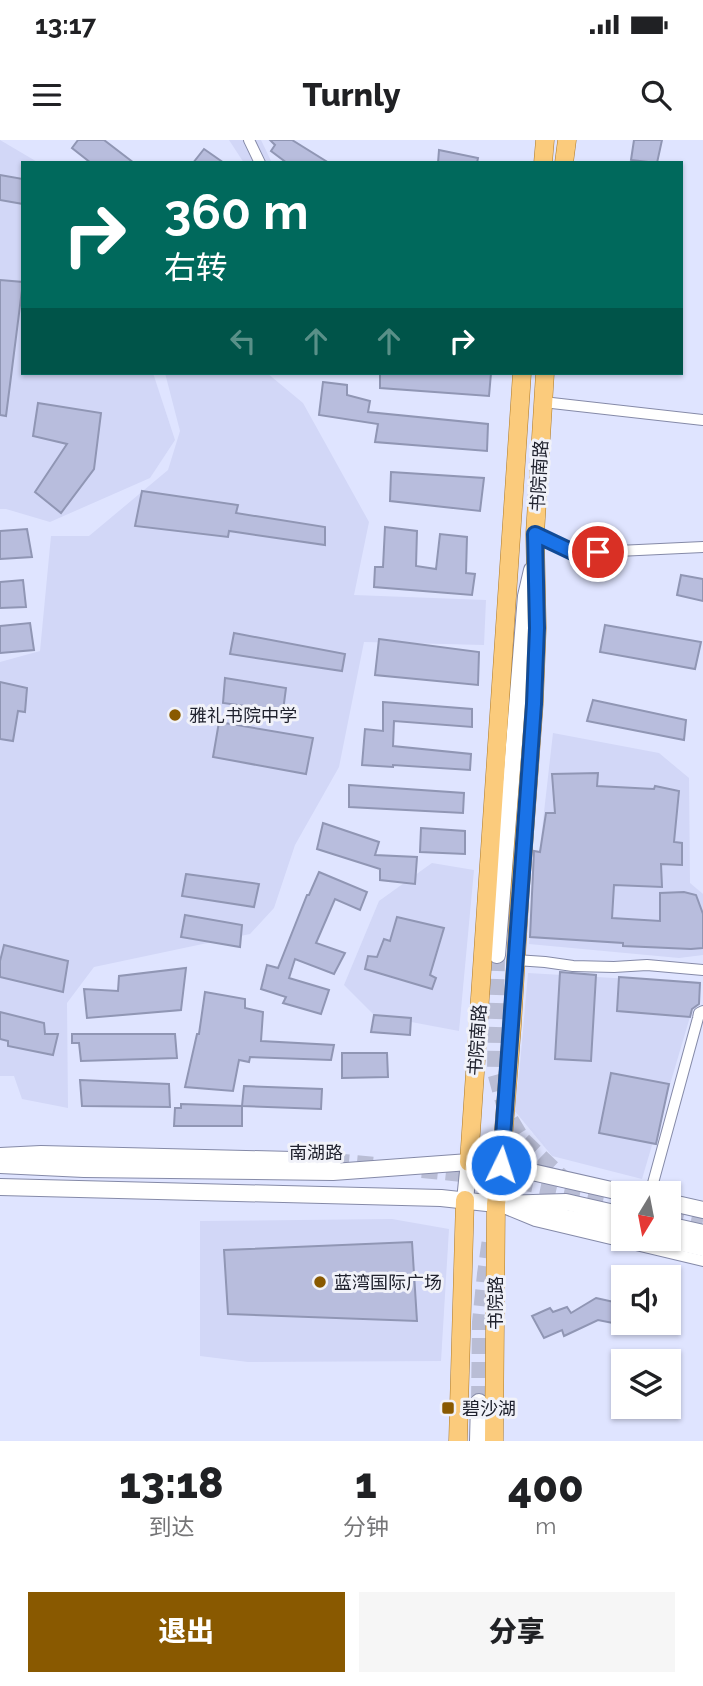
<!DOCTYPE html>
<html lang="zh">
<meta charset="utf-8">
<style>
:root{--surface:#fff;--page:#f6f6f6;--text:#202124;--muted:#757577;--accent:#895900}
body{margin:0;font-family:Raleway,"Noto Sans SC",sans-serif;background:var(--page);color:var(--text);height:100vh;display:flex;flex-direction:column;font-size:26px;white-space:nowrap}
*{box-sizing:border-box;margin:0}
p{font-size:23px;color:var(--muted)}
.icon{flex:none;width:38px;height:38px;fill:none;stroke:currentColor;stroke-width:2;stroke-linecap:round;stroke-linejoin:round}
.map{position:relative;height:1301px;overflow:hidden}
.details{display:flex;flex-direction:column;background:var(--surface);flex:1}
.details>*{flex:none}
.banner{position:absolute;left:21px;top:21px;width:662px;height:214px;border-radius:0px;box-shadow:0 2px 5px #0004;background:#00695c;color:#fff;overflow:hidden}
.needle{width:46px;rotate:190deg}
.controls{position:absolute;left:611px;top:1041px;display:grid;gap:14px}
.controls a{display:grid;place-items:center;width:70px;height:70px;border-radius:0px;background:var(--surface);box-shadow:0 2px 5px #0004;font-size:35px}
.pin{position:absolute;display:grid;place-items:center;width:60px;height:60px;color:#fff;margin:-30px;border:4px solid #fff;border-radius:50%;box-shadow:0 2px 7px #0007}
.me{position:absolute;width:77px;margin:-38px;rotate:4deg;stroke-linejoin:round;filter:drop-shadow(0 0 5px #0008)}
.turn{display:flex;align-items:center;gap:24px;height:147px;padding:0 28px;font-size:32px}
.turn .icon{width:91px;height:91px;stroke-width:2.5}
.turn b{display:block;font-size:49px;line-height:60px}
.lanes{display:flex;align-items:center;height:66px;padding:0 28px;background:#0003;justify-content:center;gap:35px;direction:ltr}
.lanes .off{opacity:.35}
.eta{display:flex;justify-content:space-evenly;align-items:center;height:119px;text-align:center}
.eta b{font-size:42px;font-weight:800;line-height:49px}
.action{display:flex;gap:14px;margin-top:auto;padding:14px 28px}
.action a{flex:1;height:80px;border-radius:0px;background:var(--accent);color:#fff;font-size:28px;font-weight:800;line-height:80px;text-align:center}
.action a+a{background:var(--page);color:var(--text)}
.status{display:flex;justify-content:space-between;align-items:center;height:49px;padding:0 35px;background:var(--surface);direction:ltr}
.status svg{height:19px;fill:currentColor}
header{display:flex;justify-content:space-between;align-items:center;height:91px;padding:0 28px;background:var(--surface);font-size:32px;font-weight:800}
.map>svg:first-child{display:block}
</style>
<div class="status"><b>13:17</b><svg viewBox="0 0 49 12"><path d="M0 12V9h3v3zM5 12V6h3v6zM10 12V3h3v9zM15 12V0h3v12zM26 1h20v11H26zM47 4h2v5h-2z"/></svg></div>
<header><svg class="icon" aria-label="menu" viewBox="0 0 24 24"><path d="M4 6h16M4 12h16M4 18h16"/></svg>Turnly<svg class="icon" aria-label="search" viewBox="0 0 24 24"><circle cx="10" cy="10" r="6"/><path d="M15 15l6 6"/></svg></header>
<div class="map">
<svg width="703" height="1301" viewBox="0 0 703 1301">
<rect width="100%" height="100%" fill="#dfe4ff"/>
<g fill="#d2d7f7">
<path d="M0 0 39 23H23V233H153L175 300 150 338 50 382 6 369H0Z"/>
<path d="M229 0H261L272 23H244Z"/>
<path d="M165 233H267L303 263 369 382 354 455 486 460 484 505 364 502 339 627 295 705 274 768 250 794 94 827 67 863 68 968 22 959 14 936H0V522L40 511 51 396H89L168 330 180 291Z"/>
<path d="M553 593 659 613 689 638 690 743 703 754V815L679 818 529 804Z"/>
<path d="M432 723 474 730 459 891 374 875 344 845 379 761Z"/>
<path d="M528 833 700 843 642 1039 552 1016 514 970 519 935Z"/>
<path d="M392 1079 449 1089 441 1221 248 1222 200 1216V1081Z"/>
</g>
<g fill="#b8bddd" stroke="#9096b4" stroke-width="2">
<path d="M78 0H104L134 23H91L72 8Z"/>
<path d="M270 0H292L329 23H287L271 11 275 5Z"/>
<path d="M634 0H662L657 23 631 20Z"/>
<path d="M204 9 224 23H193Z"/>
<path d="M439 10 478 18 477 23H438Z"/>
<path d="M0 35 23 39V64L0 60Z"/>
<path d="M0 140 23 142 6 276 0 275Z"/>
<path d="M380 233H491L489 256 380 248Z"/>
<path d="M323 242 347 245V255L370 261 368 272 488 284 487 311 375 302 378 284 319 275Z"/>
<path d="M38 263 101 273 94 329 61 373 35 352 67 304 33 296Z"/>
<path d="M391 332 484 338 480 371 390 361Z"/>
<path d="M142 351 238 365 236 373 325 387V405L229 391 228 397 135 386Z"/>
<path d="M385 387 417 391 416 426 436 429 440 394 467 397 466 433 475 434 472 455 374 447 375 427H383Z"/>
<path d="M27 389 32 417 0 419V391Z"/>
<path d="M681 435 703 439V461L677 455Z"/>
<path d="M23 440 26 467 0 468V442Z"/>
<path d="M30 483 34 510 0 513V486Z"/>
<path d="M605 485 701 502 695 529 600 512Z"/>
<path d="M234 493 345 514 342 531 230 514Z"/>
<path d="M379 499 479 512 478 545 375 535Z"/>
<path d="M225 538 286 548 283 571 223 563Z"/>
<path d="M0 542 27 548 25 572 18 571 13 601 0 599Z"/>
<path d="M593 560 686 580 684 600 587 581Z"/>
<path d="M383 562 472 569V587L394 581 393 606 471 614 470 630 393 625V627L362 625 365 589 383 591Z"/>
<path d="M219 582 313 598 306 634 213 617Z"/>
<path d="M598 633 597 646 654 649 655 646 679 651 674 702 682 703V725L661 724 662 747 614 745 612 778 660 781V753L684 752 696 755 703 774V808L691 809 623 806V803L530 797 534 711 540 712 546 673H555L552 634Z"/>
<path d="M349 645 464 653 463 673 349 667Z"/>
<path d="M323 683 379 702 375 715 417 717 415 744 380 740V729L317 709Z"/>
<path d="M421 688 465 691V714L420 712Z"/>
<path d="M319 732 367 752 360 770 335 759 316 803 345 813 334 834 295 819 289 838 329 850 321 874 283 863 286 857 261 849 267 825 278 828 307 755H309Z"/>
<path d="M186 734 259 744 254 767 182 756Z"/>
<path d="M185 775 242 785 240 807 181 797Z"/>
<path d="M397 777 444 788 430 835 436 838 432 849 365 829 368 816 377 817 384 799 390 801Z"/>
<path d="M4 805 68 821 63 852 0 837V821Z"/>
<path d="M186 828 181 870 87 878 84 849 118 851 119 836Z"/>
<path d="M560 832 596 835 591 921 555 919Z"/>
<path d="M619 837 700 843 699 864 692 869 690 877 617 871Z"/>
<path d="M205 852 245 859V868L263 872 261 901 334 905 331 920 250 917 249 922 239 920 233 951 185 947 197 894H199Z"/>
<path d="M0 872 44 883 45 894H58L53 915 8 906V901L0 899Z"/>
<path d="M374 875 411 878 410 895 371 892Z"/>
<path d="M72 894H175L177 918 81 921 79 903H72Z"/>
<path d="M342 913H387L388 937 342 938Z"/>
<path d="M611 933 669 944 656 1004 599 993Z"/>
<path d="M80 940 169 944 170 967 82 966Z"/>
<path d="M244 946 322 949 321 969 242 966Z"/>
<path d="M181 964 242 966V986H174L175 968H181Z"/>
<path d="M412 1102 417 1181 228 1174 224 1110Z"/>
<path d="M596 1158 623 1164V1185L598 1180 564 1196 562 1190 544 1198 532 1176 550 1168 553 1172 567 1167 571 1173Z"/>
</g>
<g fill="none" stroke-linecap="round" stroke-linejoin="round">
<g stroke="#b9bdd5" stroke-width="16" stroke-dasharray="16 8" stroke-linecap="butt">
<path d="M497 815 495 932 506 972 522 999 567 1042"/>
<path d="M333 1021 375 1025"/>
<path d="M422 1030 502 1038 623 1063"/>
<path d="M668 1073 703 1081"/>
<path d="M479 1262 480 1182 485 1134 490 1099"/>
</g>
<defs>
<g id="street">
<path d="M249 0 260 23"/>
<path d="M543 262 703 280"/>
<path d="M535 394 575 413 703 407"/>
<path d="M516 820 545 822 573 826 614 827 647 825 703 830"/>
<path d="M650 1054 698 878 699 873 703 871"/>
<path d="M501 1067 535 1081 703 1121"/>
</g>
<g id="secondary">
<path d="M497 815 526 456 532 430"/>
<path d="M0 1016 41 1014 333 1021"/>
<path d="M0 1025 84 1029 333 1032 469 1022 501 1025 629 1054"/>
<path d="M0 1047 441 1058 496 1064 566 1062 623 1075"/>
<path d="M465 1060 469 1022"/>
<path d="M668 1062 703 1070"/>
<path d="M526 1070 623 1089"/>
<path d="M668 1085 703 1093"/>
<path d="M665 1099 703 1108"/>
<path d="M478 1301 479 1262"/>
</g>
<g id="primary">
<path d="M543 23 545 0"/>
<path d="M564 23 567 0"/>
<path d="M469 1022 522 233"/>
<path d="M458 1301 465 1060"/>
<path d="M494 1301 496 1064 501 1025 512 886 520 752 534 564 537 488 535 394 545 233"/>
</g>
</defs>
<use href="#street" stroke="#858aa8" stroke-width="12"/>
<use href="#secondary" stroke="#858aa8" stroke-width="18"/>
<use href="#primary" stroke="#ad7a28" stroke-width="19"/>
<use href="#street" stroke="#fff" stroke-width="10"/>
<use href="#secondary" stroke="#fff" stroke-width="16"/>
<use href="#primary" stroke="#fbcb7c" stroke-width="18"/>
</g>
<g fill="none" stroke-linecap="round" stroke-linejoin="round">
<defs>
<path id="route" d="M501 1025 534 564 537 488 535 394 575 413 598 412"/>
</defs>
<use href="#route" stroke="#114b97" stroke-width="18"/>
<use href="#route" stroke="#1a73e8" stroke-width="12"/>
</g>
<g fill="#895900" stroke="#f1f2f9" stroke-width="2.5">
<circle cx="175" cy="575" r="7"/>
<circle cx="320" cy="1142" r="7"/>
<rect x="441" y="1261" width="14" height="14" rx="3.5"/>
</g>
<g text-anchor="middle" dominant-baseline="central" stroke-width="6" stroke-linejoin="round" paint-order="stroke">
<g font-size="18" fill="#20222e" stroke="#f1f2f9">
<text transform="translate(539 336) rotate(-87)">书院南路</text>
<text transform="translate(477 900) rotate(-86)">书院南路</text>
<text x="316" y="1012">南湖路</text>
<text transform="translate(495 1163) rotate(-90)">书院路</text>
</g>
<g font-size="18" fill="#20222e" stroke="#f1f2f9" text-anchor="start">
<text x="189" y="575">雅礼书院中学</text>
<text x="334" y="1142">蓝湾国际广场</text>
<text x="462" y="1268">碧沙湖</text>
</g>
</g>
</svg>
<div class="controls">
<a><svg class="needle" viewBox="-14 -14 28 28"><path d="M0-13l5 13h-10z" fill="#e53935"/><path d="M0 13l5-13h-10z" fill="#757577"/></svg></a>
<a><svg class="icon" aria-label="sound" viewBox="0 0 24 24"><path d="M4 9h4l5-4v14l-5-4H4zM17 9q2 3 0 6"/></svg></a>
<a><svg class="icon" aria-label="layers" viewBox="0 0 24 24"><path d="M12 4l9 5-9 5-9-5zM3 14l9 5 9-5"/></svg></a>
</div>
<div class="pin" style="left:598px;top:412px;background:#d93025"><svg class="icon" aria-label="arrive" viewBox="0 0 24 24"><path d="M6 21V4h12l-3 4 3 4H6"/></svg></div>
<svg class="me" style="left:501px;top:1025px" viewBox="-20 -20 40 40"><circle r="17" fill="#1a73e8" stroke="#fff" stroke-width="3"/><path d="M0-11L8 9 0 5-8 9z" fill="#fff"/></svg>
<div class="banner">
<div class="turn"><svg class="icon" aria-label="right" viewBox="0 0 24 24"><path d="M7 20v-9h11M14 6l5 5-5 5"/></svg><div><b>360 m</b>右转</div></div>
<div class="lanes"><svg class="icon off" aria-label="left" viewBox="0 0 24 24"><path d="M17 20v-9H6M10 6l-5 5 5 5"/></svg><svg class="icon off" aria-label="ahead" viewBox="0 0 24 24"><path d="M12 20V5M6 11l6-6 6 6"/></svg><svg class="icon off" aria-label="ahead" viewBox="0 0 24 24"><path d="M12 20V5M6 11l6-6 6 6"/></svg><svg class="icon" aria-label="right" viewBox="0 0 24 24"><path d="M7 20v-9h11M14 6l5 5-5 5"/></svg></div>
</div>
</div>
<section class="details">
<div class="eta">
<div><b>13:18</b><p>到达</p></div>
<div><b>1</b><p>分钟</p></div>
<div><b>400</b><p>m</p></div>
</div>
<div class="action"><a>退出</a><a>分享</a></div>
</section>
